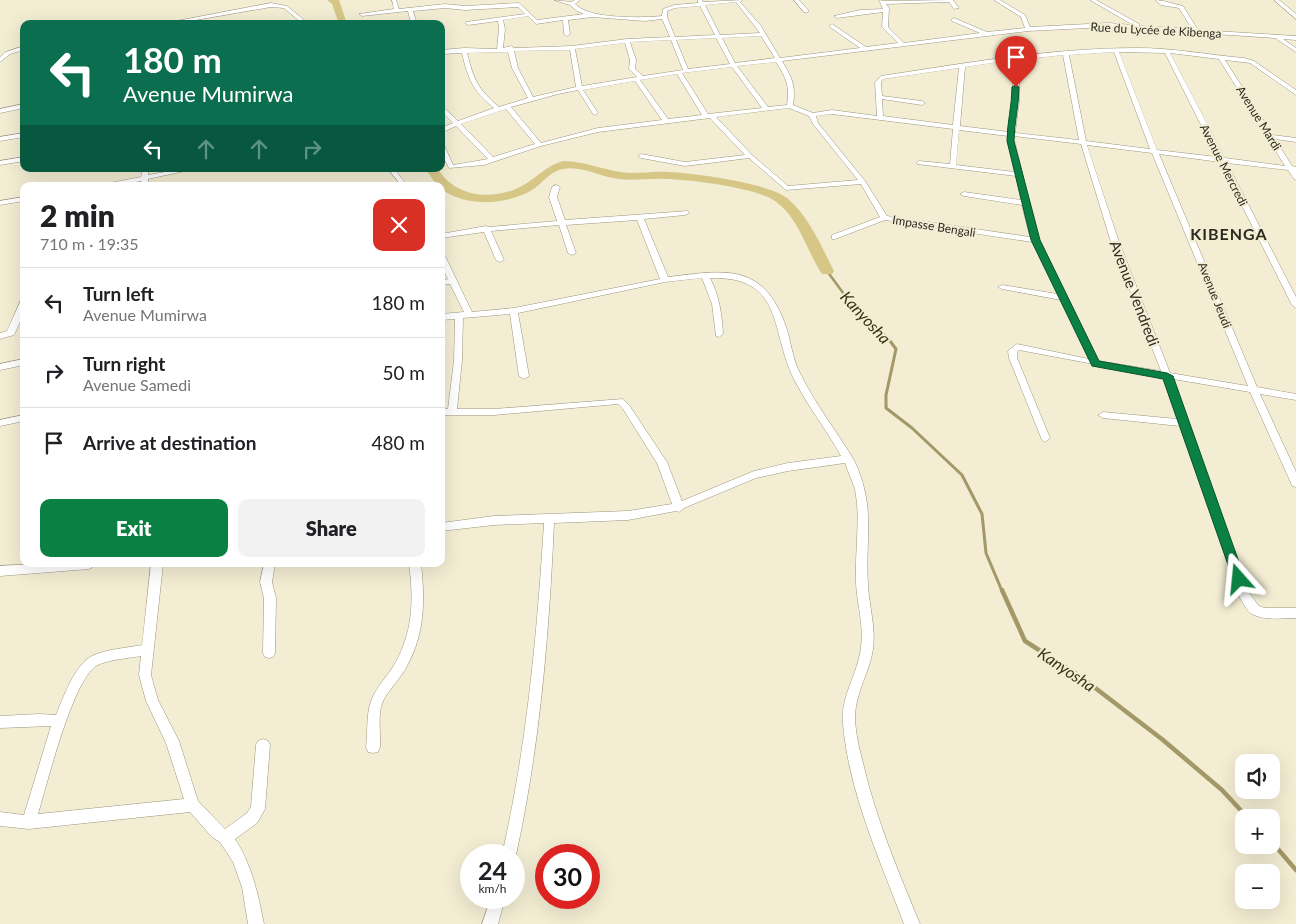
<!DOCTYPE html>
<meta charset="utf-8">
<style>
:root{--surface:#fff;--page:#f2f2f2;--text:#202124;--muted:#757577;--line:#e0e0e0;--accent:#0b8043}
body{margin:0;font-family:Lato,sans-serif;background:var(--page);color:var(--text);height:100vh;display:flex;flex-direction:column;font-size:19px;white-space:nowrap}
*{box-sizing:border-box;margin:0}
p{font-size:16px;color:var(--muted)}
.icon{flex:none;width:28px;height:28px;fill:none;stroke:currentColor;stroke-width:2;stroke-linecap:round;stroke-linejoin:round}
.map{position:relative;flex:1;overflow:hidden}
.drawer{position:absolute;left:20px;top:182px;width:425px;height:385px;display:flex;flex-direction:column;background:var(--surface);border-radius:10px;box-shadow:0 5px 20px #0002}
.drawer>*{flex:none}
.banner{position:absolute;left:20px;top:20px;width:425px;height:152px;border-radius:10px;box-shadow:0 5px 20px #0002;background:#0b6e4f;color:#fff;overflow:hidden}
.buttons{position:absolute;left:1235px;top:754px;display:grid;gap:10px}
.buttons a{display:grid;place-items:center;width:45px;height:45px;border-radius:10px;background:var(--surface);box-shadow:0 5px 20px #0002;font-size:25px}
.speed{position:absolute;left:460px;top:844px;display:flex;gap:10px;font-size:25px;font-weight:700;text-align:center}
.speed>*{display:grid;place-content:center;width:65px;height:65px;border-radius:50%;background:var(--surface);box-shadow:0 5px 20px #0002;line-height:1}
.speed small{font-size:12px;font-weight:400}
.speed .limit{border:8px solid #d22;background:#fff;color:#111}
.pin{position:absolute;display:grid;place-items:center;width:42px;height:42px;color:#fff;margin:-51px -21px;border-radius:50% 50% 50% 0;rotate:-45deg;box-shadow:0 0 5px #0007}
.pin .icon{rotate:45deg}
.me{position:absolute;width:55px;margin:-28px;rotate:342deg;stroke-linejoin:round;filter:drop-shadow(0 0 4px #0008)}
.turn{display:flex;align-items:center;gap:18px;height:105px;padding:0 20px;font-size:22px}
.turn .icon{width:65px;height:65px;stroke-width:2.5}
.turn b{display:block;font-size:35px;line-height:42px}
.lanes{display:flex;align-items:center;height:48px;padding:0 20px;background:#0003;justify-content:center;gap:25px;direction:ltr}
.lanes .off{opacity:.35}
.round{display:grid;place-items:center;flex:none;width:52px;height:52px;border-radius:10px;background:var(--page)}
.headline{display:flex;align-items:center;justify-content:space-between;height:85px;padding:0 20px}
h1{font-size:30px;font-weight:800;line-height:38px}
.cta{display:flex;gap:10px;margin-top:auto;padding:10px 20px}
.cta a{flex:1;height:58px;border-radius:10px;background:var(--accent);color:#fff;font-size:20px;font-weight:800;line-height:58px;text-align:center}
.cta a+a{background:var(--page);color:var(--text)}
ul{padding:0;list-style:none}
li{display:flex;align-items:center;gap:15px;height:70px;padding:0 20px;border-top:1px solid var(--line)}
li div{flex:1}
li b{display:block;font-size:19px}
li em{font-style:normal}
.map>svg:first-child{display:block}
</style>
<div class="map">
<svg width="1296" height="924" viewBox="0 0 1296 924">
<rect width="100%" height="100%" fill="#f3edd3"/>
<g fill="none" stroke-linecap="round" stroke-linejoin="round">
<path stroke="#a39868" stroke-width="2.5" d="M827 271 852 305 888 338"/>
<path stroke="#a39868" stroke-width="3" d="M887 337 896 349 886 395V408L912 428 962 475 982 514 986 553 1002 591"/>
<g stroke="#a39868" stroke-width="4.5">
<path d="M1002 590 1025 641 1081 677 1163 740 1222 790 1248 818"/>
<path d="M1271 841 1296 870"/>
</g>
<g fill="#d6c787" fill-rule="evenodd">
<path d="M327 0H339L346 21 349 24H339L332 4Z"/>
<path d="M563 161C586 161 607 172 631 173 643 173 656 171 669 172 694 173 768 183 787 198 809 216 821 246 834 271L832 274H822C806 250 800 219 775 201 758 188 687 179 664 179 649 178 634 181 619 179 601 177 581 165 563 169 550 171 542 184 532 190 507 205 469 207 444 191 437 186 431 178 426 169H438C455 197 492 201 520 187 536 179 545 166 563 161Z"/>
</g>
<defs>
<g id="street">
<path d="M392 0H396L399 9 445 4 465 6 519 3 537 20 584 14 577 11 570 5 554 0 571 2 575 0H580L575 4 576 5C591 19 641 18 662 16L663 9 674 5 698 3V0H702L703 2 743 0 740 2 761 26 780 58 860 48 830 27 829 26 832 24 866 47 898 43 882 27 883 12 837 18 834 16 860 10 883 9 879 0 884 1 953 0 959 8 954 9 949 2 886 4 889 8 888 27 904 43 980 33 952 21 951 20 954 18 987 32 1025 28 1021 17 994 0H1000L1025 15 1030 27 1108 23 1133 25 1090 0H1096L1139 24V26L1192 29 1179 8 1161 5 1155 0C1162 0 1174 4 1183 6L1198 30 1296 36V40L1283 39 1296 48V52L1275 38 1108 27 1028 31 782 61C792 78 796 85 793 105L813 113 832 110 877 116 875 82 881 76C966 63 1051 48 1138 48 1173 48 1209 55 1244 58L1254 61 1296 90V95L1250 63 1225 60 1273 135 1296 138V142L1275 139 1292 166 1296 167V180L1294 179 1288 170 1227 163 1296 297V308L1292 305 1220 162 1159 154 1257 387 1296 394V400L1260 394 1296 472V487L1292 486 1291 483 1250 392 1173 379 1249 593 1259 606 1265 608H1296V618C1283 618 1265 621 1252 614 1247 611 1243 603 1240 598L1180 426 1103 418 1098 415 1103 412 1177 419 1163 377 1019 350 1017 352V358L1050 438 1045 442 1042 440 1009 358 1008 351 1017 344 1089 359 1061 300 1002 289 998 287 1002 285 1058 294 1032 242 885 220 835 239H832V235L880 217 861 184 786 190 749 158 685 166 641 158 638 156 641 154 685 162 745 155 710 118 598 132 541 146 484 165 449 168 441 153V143L444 145 453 165 488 159 456 126 441 133V128L453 123 441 111V105L458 121 494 108C473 91 468 79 462 53L441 54V50L464 48 497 49 499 29 498 21 468 25 465 23 466 22 525 14 518 7 465 10 445 8 413 11 417 24H411L408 11 362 16 359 14 394 9ZM736 2 760 33 720 35 705 5ZM700 6 715 35 675 37 667 17V11L675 8ZM528 16 536 24 563 20 564 34 567 36 570 34 568 20 592 17 645 21 662 19 670 37 627 39 572 46 514 48 511 46 503 48 505 29 503 20ZM761 36 775 58 735 63 722 38ZM716 38 730 64 688 69 676 40ZM671 40 683 70 643 76 635 69 636 60 630 42ZM625 43 630 60 629 69 637 77 582 86 575 49ZM570 50 576 87 533 97 518 68 514 51ZM508 52 512 68 528 98 499 107C477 88 474 80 467 53ZM1114 52 1150 149 1086 141 1069 55ZM1119 52 1165 53 1217 157 1157 150ZM1170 53 1219 59 1285 166 1225 158ZM1063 55 1079 140 1015 133 1019 102V60ZM1013 60V102L1009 132 960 126 965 67ZM776 62C786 78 790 85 787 105L768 107 737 66ZM732 67 762 108 708 114 682 73ZM959 68 953 125 883 116 882 99 922 105 925 103 922 101 882 96 881 82 883 79ZM677 74 702 115 668 119 640 80ZM635 81 662 120 598 128 541 143 511 107 558 94 578 90 593 114 595 115 598 113 583 90ZM789 108 809 116 813 124 858 180 788 186 752 155 716 117ZM506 109 535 144 493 157 461 124ZM832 114 953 129 950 164 919 161 917 162V164L1016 176 1021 200 964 192 960 194 964 196 1022 205 1030 237 887 216 865 181 818 123 816 116ZM959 130 1008 136 1015 172 956 165ZM1014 136 1081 144 1110 239 1161 371 1099 361 1039 240 1029 203ZM1087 145 1152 153 1248 386 1170 373 1118 239Z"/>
<path d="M794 0H799L808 10V12H804Z"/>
<path d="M1274 0H1279L1296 14V19Z"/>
<path d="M271 3 287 6 309 24H303L284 8 271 7 173 24H161Z"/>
<path d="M24 46V50L10 54 0 62V57L6 52Z"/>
<path d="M24 104V108L0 113V109Z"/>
<path d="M24 133V137L0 141V137Z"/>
<path d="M24 157V161L0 165V161Z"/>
<path d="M143 169H149L148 175 182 169H194L148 179 149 186H143L141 181 113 186H100L104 184 141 177Z"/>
<path d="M388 169H394L408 186H402Z"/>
<path d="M556 185 560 187 557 197 565 220 688 211 689 213 685 215 644 219 668 277C725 270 764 262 786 327 791 341 792 357 799 371 814 403 837 431 855 462 876 509 865 537 868 585 869 606 876 627 873 649 870 671 856 692 855 715 855 731 859 748 863 763 876 819 898 871 920 924H904C880 860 849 793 843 724 840 697 858 674 861 647 864 625 857 604 856 583 855 556 859 529 857 503L855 489 845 463 788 471 756 478 684 508 679 512 676 511 628 520 554 523C549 635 540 745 516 855L514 860V855H502C527 745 537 635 544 523L494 525 441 531V523L494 516 628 511 672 504 657 463 623 409 618 404 494 415H441V409H448L454 360 455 319 441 320V314L464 312 450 284 441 285V281L448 279 441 265V254L445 256 472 312 514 308 660 279 637 220 566 225 576 253 572 255 568 253 559 225 491 231 504 260 500 262 496 260 484 232 441 238V234L486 226 489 227 557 221 549 197 552 187ZM702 278 712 304 716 336 719 337 723 334C722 314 719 295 710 278 786 276 769 332 795 381 808 407 827 430 841 456L788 463 754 471 682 501 667 462 629 405 623 399 494 409H457L462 360 463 318 510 314 519 376 524 379 529 376 518 313 665 282Z"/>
<path d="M24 197V201L0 205V201Z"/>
<path d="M21 300H24V313L15 333 14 335 0 339V333L7 331Z"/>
<path d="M24 359V365L0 370V364Z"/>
<path d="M24 415V421L0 426V420Z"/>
<path d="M33 564H95L93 567 89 569 0 576V566Z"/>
<path d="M151 564H163L151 675 158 700 179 741 198 801 225 829 247 813 251 807 256 745 258 741 263 739 268 741 270 745 265 809 257 823 235 839C252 865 258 894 264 924H248L242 887 233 862 220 842 212 837 190 812 29 829 0 826V812L24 815 51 726 0 728V716L39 714 56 715C63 698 75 664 92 656 106 649 127 648 142 645ZM141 656 139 675 146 701 166 743 184 799 38 814C47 784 72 682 96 666 106 660 129 658 141 656Z"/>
<path d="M264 564H275L272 582 276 598 275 653 273 657 269 658 265 657 263 653 264 598 260 582Z"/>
<path d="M409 564H421C425 600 425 633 407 666 401 678 389 689 383 701 377 714 381 733 380 747L378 752 373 753 368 752 366 747C368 732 366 715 371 701 376 687 387 677 394 665 413 633 414 600 409 564Z"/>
<path d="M491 898H505L498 924H482Z"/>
</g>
</defs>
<use href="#street" stroke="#9b967d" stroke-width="1"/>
<use href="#street" fill="#fff" fill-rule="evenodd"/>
</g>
<path fill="#0b8043" stroke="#07532c" d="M1016 85 1019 87C1019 106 1014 123 1014 141L1040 240 1099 361 1167 373 1173 376 1245 579 1244 582 1239 584 1234 582 1233 579 1163 379 1092 366 1031 240 1007 141C1007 123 1012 106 1012 87Z"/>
<g text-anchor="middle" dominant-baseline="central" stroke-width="4.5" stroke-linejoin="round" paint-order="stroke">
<g font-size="12" fill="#2c2a20" stroke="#f3edd3">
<text transform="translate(1156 30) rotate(3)">Rue du Lycée de Kibenga</text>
<text transform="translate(1259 118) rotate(58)">Avenue Mardi</text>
<text transform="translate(1224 165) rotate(63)">Avenue Mercredi</text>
<text transform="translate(934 226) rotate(9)">Impasse Bengali</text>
<text transform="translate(1215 295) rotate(68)">Avenue Jeudi</text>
</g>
<g font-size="15" fill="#2c2a20" stroke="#f3edd3">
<text transform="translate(1135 293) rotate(69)">Avenue Vendredi</text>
</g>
<g font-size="16" font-weight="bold" letter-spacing="1" fill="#2c2a20" stroke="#f3edd3">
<text x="1229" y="233">KIBENGA</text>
</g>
<g font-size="16" font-style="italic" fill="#393316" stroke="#f3edd3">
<text transform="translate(866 317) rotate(47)">Kanyosha</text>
<text transform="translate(1067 669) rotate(34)">Kanyosha</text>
</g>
</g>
</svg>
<div class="buttons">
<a><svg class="icon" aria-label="sound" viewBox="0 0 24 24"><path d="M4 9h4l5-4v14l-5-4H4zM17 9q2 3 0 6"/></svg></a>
<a>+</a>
<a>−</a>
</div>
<div class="speed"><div>24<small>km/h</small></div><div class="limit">30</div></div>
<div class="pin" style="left:1016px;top:87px;background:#d93025"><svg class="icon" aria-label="arrive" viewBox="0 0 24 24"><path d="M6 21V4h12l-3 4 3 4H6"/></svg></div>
<svg class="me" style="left:1239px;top:579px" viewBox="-20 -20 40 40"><path d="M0-17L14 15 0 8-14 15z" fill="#0b8043" stroke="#fff" stroke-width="4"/></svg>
<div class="banner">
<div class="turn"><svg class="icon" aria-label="left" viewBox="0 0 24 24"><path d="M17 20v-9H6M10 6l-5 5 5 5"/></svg><div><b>180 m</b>Avenue Mumirwa</div></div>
<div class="lanes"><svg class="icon" aria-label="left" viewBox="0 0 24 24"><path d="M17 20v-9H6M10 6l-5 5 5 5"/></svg><svg class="icon off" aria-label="ahead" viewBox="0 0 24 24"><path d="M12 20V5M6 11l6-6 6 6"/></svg><svg class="icon off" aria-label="ahead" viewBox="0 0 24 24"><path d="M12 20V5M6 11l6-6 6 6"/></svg><svg class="icon off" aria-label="right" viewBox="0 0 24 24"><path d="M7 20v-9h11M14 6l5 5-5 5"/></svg></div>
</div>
<section class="drawer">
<div class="headline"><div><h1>2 min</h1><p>710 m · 19:35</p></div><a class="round" style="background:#d93025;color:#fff"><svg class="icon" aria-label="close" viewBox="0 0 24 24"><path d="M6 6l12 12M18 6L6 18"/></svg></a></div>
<ul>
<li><svg class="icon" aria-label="left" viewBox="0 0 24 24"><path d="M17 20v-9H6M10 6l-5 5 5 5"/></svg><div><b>Turn left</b><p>Avenue Mumirwa</p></div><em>180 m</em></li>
<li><svg class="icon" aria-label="right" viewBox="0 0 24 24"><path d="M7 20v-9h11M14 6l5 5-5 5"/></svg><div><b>Turn right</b><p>Avenue Samedi</p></div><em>50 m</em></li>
<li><svg class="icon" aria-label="arrive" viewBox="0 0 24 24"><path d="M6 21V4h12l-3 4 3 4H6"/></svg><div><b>Arrive at destination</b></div><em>480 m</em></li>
</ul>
<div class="cta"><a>Exit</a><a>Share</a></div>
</section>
</div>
